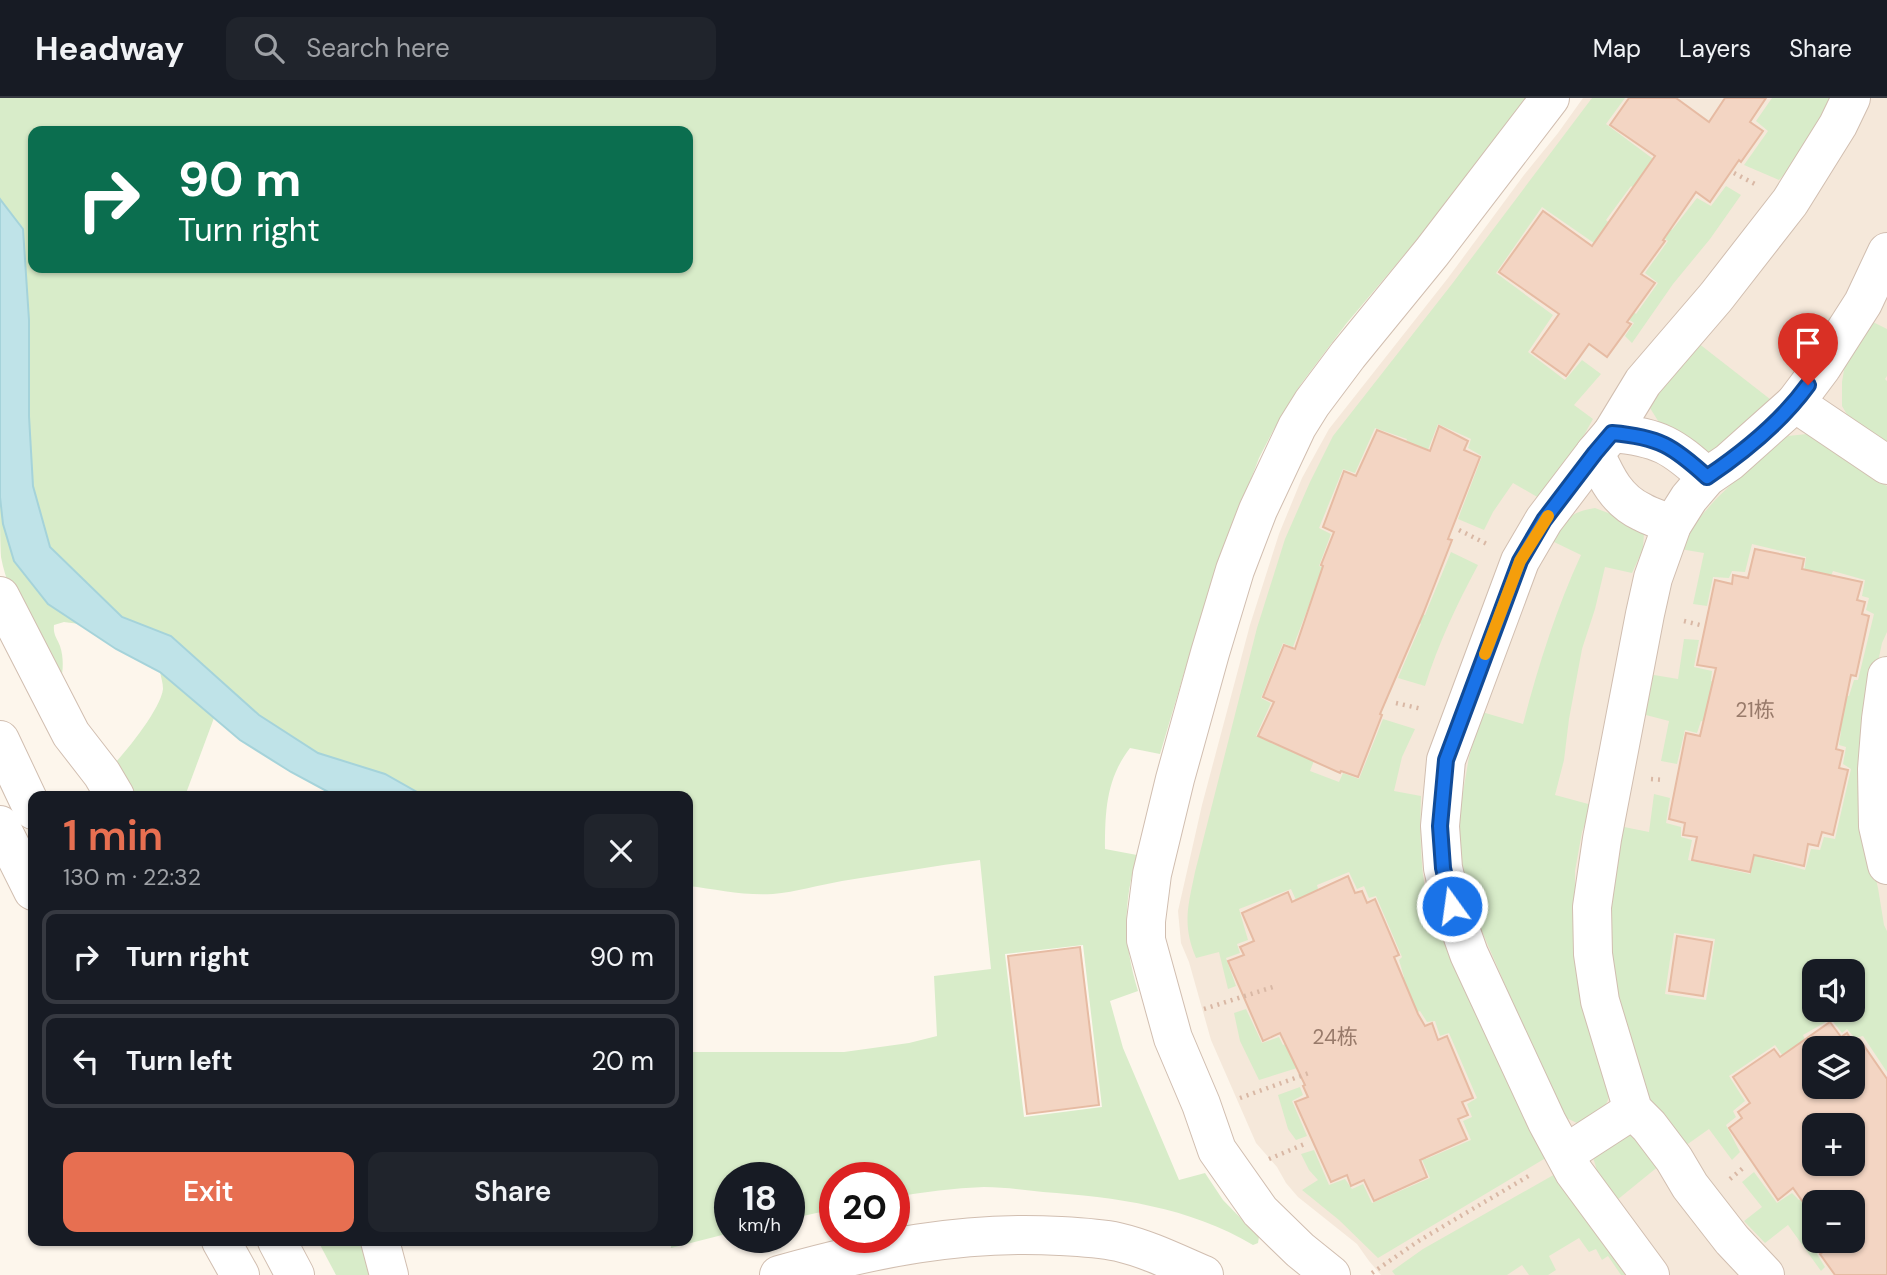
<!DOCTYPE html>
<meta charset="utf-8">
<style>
:root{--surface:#171b24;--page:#20242c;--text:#f1f3f6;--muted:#9ea1a6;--line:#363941;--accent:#e76f51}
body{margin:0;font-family:"DM Sans","Noto Sans SC",sans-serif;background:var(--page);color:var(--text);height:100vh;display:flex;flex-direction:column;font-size:26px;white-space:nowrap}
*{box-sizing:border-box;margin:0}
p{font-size:23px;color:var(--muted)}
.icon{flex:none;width:38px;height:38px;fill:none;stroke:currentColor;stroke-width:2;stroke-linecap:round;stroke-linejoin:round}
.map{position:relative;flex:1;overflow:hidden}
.details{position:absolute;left:28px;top:693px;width:665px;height:455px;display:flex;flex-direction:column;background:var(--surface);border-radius:14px;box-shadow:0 2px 5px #0004}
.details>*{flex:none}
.top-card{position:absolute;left:28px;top:28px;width:665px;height:147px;border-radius:14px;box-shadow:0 2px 5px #0004;background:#0b6e4f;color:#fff;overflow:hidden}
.controls{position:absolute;left:1802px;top:861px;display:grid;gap:14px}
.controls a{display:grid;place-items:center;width:63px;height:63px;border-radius:14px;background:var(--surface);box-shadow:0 2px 5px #0004;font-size:35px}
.speed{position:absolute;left:714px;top:1064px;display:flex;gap:14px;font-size:35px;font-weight:700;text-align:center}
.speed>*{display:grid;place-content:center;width:91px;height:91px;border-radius:50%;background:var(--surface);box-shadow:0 2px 5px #0004;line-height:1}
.speed small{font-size:18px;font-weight:400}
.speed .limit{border:10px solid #d22;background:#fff;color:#111}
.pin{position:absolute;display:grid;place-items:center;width:60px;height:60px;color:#fff;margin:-72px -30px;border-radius:50% 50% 50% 0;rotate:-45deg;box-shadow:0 0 7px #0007}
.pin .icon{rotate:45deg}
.me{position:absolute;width:77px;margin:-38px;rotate:346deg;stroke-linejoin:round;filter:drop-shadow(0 0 5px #0008)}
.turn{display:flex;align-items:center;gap:24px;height:147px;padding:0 35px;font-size:32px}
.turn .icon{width:91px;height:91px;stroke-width:2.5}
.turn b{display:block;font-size:49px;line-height:60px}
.round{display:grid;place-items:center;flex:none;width:74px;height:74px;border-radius:14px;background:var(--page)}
.headline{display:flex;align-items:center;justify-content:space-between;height:119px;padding:0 35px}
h1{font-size:42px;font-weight:600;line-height:52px;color:var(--accent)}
.primary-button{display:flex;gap:14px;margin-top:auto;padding:14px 35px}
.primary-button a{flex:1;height:80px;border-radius:14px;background:var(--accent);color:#fff;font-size:28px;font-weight:600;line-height:80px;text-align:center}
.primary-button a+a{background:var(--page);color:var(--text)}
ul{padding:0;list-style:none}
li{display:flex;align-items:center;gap:21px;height:94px;margin:0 14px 10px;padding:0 21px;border:4px solid var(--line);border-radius:14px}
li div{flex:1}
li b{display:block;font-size:26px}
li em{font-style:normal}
header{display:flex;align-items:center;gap:42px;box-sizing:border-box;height:98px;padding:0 35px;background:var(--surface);border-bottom:2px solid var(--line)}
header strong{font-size:33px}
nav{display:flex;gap:38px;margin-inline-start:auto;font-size:24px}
.search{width:490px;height:63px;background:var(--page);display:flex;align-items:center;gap:18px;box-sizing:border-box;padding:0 24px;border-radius:14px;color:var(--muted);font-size:26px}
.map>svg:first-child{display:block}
</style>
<header>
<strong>Headway</strong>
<div class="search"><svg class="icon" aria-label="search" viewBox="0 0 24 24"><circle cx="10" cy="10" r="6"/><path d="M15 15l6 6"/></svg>Search here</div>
<nav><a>Map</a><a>Layers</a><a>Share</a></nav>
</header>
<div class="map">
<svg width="1887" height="1177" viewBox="0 0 1887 1177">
<rect width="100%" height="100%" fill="#fdf6ec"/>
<path fill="#f5e8da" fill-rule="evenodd" d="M1583 0H1887V1177H1381L1369 1163 1357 1146 1298 1099 1286 1085 1277 1069 1256 1045 1211 942 1189 864 1181 845 1178 813 1202 707 1250 527 1279 436 1302 380 1329 331 1448 180 1524 77 1558 35ZM1815 873H1853V912H1815ZM1815 950H1853V989H1815ZM1815 1027H1853V1066H1815ZM1815 1104H1853V1143H1815Z"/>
<g fill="#d8ecc9" fill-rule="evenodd">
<path d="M0 0H1527L1432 124 1346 226 1301 286 1274 331 1259 360 1209 491 1160 656 1130 650C1106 681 1105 714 1105 751L1137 757C1123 807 1123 844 1138 893L1110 903 1123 950 1179 1082 1205 1075 1223 1102 1259 1139 1258 1145 1253 1147C1190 1109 1115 1099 1043 1094 1024 1092 1004 1089 984 1089 954 1090 924 1094 894 1099V1080H835V1111L789 1121V1080H730V1135L671 1150V1143H688V954H844L909 945 937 938 934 878 991 871 980 762C933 768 888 776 842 783 819 787 796 794 773 796 744 798 716 791 688 788V698H424L385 676 318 655 259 617 171 538 122 519 50 449 33 388 29 318 23 131 0 101ZM33 33H688V170H33ZM1083 847 1102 1009 1024 1019 1005 856Z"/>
<path d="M1592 0H1625L1606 26 1664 69 1645 97 1631 88 1606 122 1617 132 1604 152 1542 109 1496 175 1553 217 1528 254 1565 282 1582 262 1601 276 1574 307 1593 321 1574 355 1539 400 1513 385 1493 414 1484 432 1458 421 1482 358 1468 350 1471 341 1438 326 1416 383 1402 356 1407 341 1375 330 1355 375 1343 371 1319 430 1331 436 1319 468 1351 479 1341 515 1311 502 1293 549 1283 545 1261 600 1271 605 1256 638 1288 652 1293 640 1322 642 1310 673 1339 684 1343 675 1359 681 1383 621 1415 631 1402 659 1394 693 1421 698C1420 729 1420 760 1425 791 1429 814 1441 836 1450 857L1549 1058 1378 1160 1339 1122 1302 1092 1318 1082 1309 1072 1301 1056 1314 1052 1329 1087 1345 1081 1352 1091 1363 1086 1372 1105 1430 1080 1414 1043 1418 1042 1426 1061 1471 1042 1463 1023 1472 1019 1467 1006 1477 1000 1449 935 1440 938 1435 923 1427 924 1420 913 1381 929 1399 882 1404 879 1399 862 1402 859 1376 798 1369 800 1364 788 1357 791 1349 774 1317 787 1321 802 1300 811 1291 791 1239 811 1248 842 1237 846 1240 855 1226 860 1236 888 1228 891 1219 854 1196 860C1182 827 1188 808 1195 774L1257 530 1285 441 1310 384 1333 338 1452 186Z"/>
<path d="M1772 0H1831L1794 66 1779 82 1744 67 1768 33 1756 23Z"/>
<path d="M1726 88 1741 97 1710 141 1673 186 1632 245 1625 238 1634 225 1621 216 1627 208 1636 216 1658 185 1645 175 1668 143 1654 132 1659 123 1672 132 1697 100 1711 108Z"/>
<path d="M1867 221 1887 231V278L1885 281 1887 283V345L1852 325 1842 308V284L1845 266Z"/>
<path d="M1698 245 1775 305 1710 356 1660 326 1650 310 1653 295Z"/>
<path d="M1807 336 1820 341 1887 388V534L1882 545 1864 631 1867 742 1878 790 1884 827 1887 833V974L1863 938 1855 940 1847 931 1842 935 1831 921 1803 937 1809 952 1788 965 1775 947 1729 978 1745 1003 1733 1013 1736 1019 1726 1027 1740 1054 1732 1062 1709 1031 1685 1048 1635 983 1622 939 1608 823 1619 728 1649 734 1654 696 1670 700 1666 725 1681 729V739L1692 742 1688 762 1750 776 1760 737 1763 738 1759 759 1805 772 1811 751 1820 752 1824 739 1835 741 1851 671 1843 666 1846 649 1839 647 1841 633 1798 623 1843 597 1849 598 1854 582H1858L1874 516 1866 512 1869 500 1862 498 1865 482 1833 473 1827 487 1803 483 1806 459 1752 446 1745 474 1732 473 1729 480 1713 479 1707 508 1693 506 1704 455 1680 451 1694 426 1716 401 1773 346 1788 338ZM1674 835 1715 841 1706 902 1665 896ZM1815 873H1853V912H1815Z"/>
<path d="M0 399 3 426 48 506 79 526 64 524 54 527C53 537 57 540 60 548 64 560 63 572 61 583 40 545 9 503 1 459 0 441 0 418 0 399Z"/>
<path d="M1595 410 1632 424 1644 435 1643 451 1632 475 1605 469 1595 511 1582 551 1569 621 1564 662 1555 697 1592 707 1582 734 1575 773V811L1612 985C1608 1010 1602 1017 1577 1025L1562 1018 1467 799 1456 735 1469 659 1482 614 1523 626C1538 569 1556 511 1581 457L1552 443C1565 422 1569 414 1595 410Z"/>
<path d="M1451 454 1478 467C1456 508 1439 544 1425 588L1398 580 1421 526 1405 518 1408 511 1425 517Z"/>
<path d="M1684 541 1699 542 1694 569 1712 573 1711 583 1726 587 1718 626 1701 623 1697 635 1685 632 1677 666 1661 663 1669 623 1642 616 1648 576 1678 581Z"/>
<path d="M160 574 214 620 185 698H130L113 667C127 653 161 610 163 591 163 585 161 579 160 574Z"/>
<path d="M1246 911 1262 945 1279 939 1283 947 1299 941 1310 966 1259 982 1240 943 1234 915Z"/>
<path d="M1300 989 1303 997 1292 1003 1307 1038 1296 1042 1288 1031 1278 997Z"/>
<path d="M1619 1038H1635L1660 1067 1617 1102 1597 1073 1593 1059Z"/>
<path d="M1754 1074 1777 1105 1792 1095 1799 1102 1812 1093 1820 1104H1815V1143H1825L1827 1147 1817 1156 1825 1169 1821 1173 1788 1127 1765 1145 1744 1123 1762 1109 1742 1084Z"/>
<path d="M1557 1075 1633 1177H1621L1608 1158 1602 1162 1596 1151 1589 1154 1579 1140 1549 1158 1556 1172 1548 1177H1529L1522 1167 1507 1177H1395L1392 1173 1423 1151Z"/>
<path d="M318 1143H366L374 1177H336Z"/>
</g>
<path fill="#bfe3e8" stroke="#a5d3da" stroke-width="2" d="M0 101 23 131 29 222V318L33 388 50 449 122 519 171 538 259 617 318 655 385 676 424 698H340L332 696 291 674 240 642 160 574 116 551 48 506 14 463 3 426 0 399Z"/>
<g fill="#f3d5c3" stroke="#e6bba3" stroke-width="2" fill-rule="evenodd">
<path d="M1629 0H1676L1709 24 1725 0H1766L1750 24 1763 33 1741 64 1739 62 1710 104 1696 94 1663 142 1665 143 1641 176 1655 185 1627 224 1631 226 1607 259 1589 246 1566 278 1532 254 1559 216 1499 174 1543 113 1592 148 1655 58 1610 27Z"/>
<path d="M1439 328 1468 343 1464 352 1480 359 1448 441 1452 442 1423 516 1380 616 1382 617 1358 679 1341 673 1340 675 1258 638 1274 604 1263 599 1284 547 1295 551 1323 468 1321 467 1334 434 1323 429 1344 373 1356 378 1377 332 1430 353Z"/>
<path d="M1755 451 1804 461 1802 471 1862 484 1857 502 1865 504 1862 516 1869 518 1856 578 1851 577 1836 651 1843 653 1839 670 1848 672 1833 737 1822 734 1818 748 1808 746 1804 768 1754 757 1750 774 1692 762 1697 739 1683 737 1685 725 1669 721 1686 635 1700 638 1716 570 1697 567 1715 482 1732 486 1733 477 1748 480Z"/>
<path d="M1348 778 1355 795 1362 793 1367 805 1375 801 1399 857 1394 859 1418 916 1425 928 1432 925 1438 942 1447 938 1473 1000 1462 1004 1468 1017 1458 1021 1467 1041 1420 1062 1427 1079 1374 1103 1364 1082 1351 1088 1347 1077 1331 1084 1295 1004 1308 999 1303 988 1305 987 1280 935 1263 943 1228 863 1244 857 1240 849 1254 843 1242 815 1288 794 1292 804Z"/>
<path d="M1677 838 1712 844 1703 898 1669 893Z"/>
<path d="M1080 849 1099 1007 1027 1016 1008 858Z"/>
<path d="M1830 924 1841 939 1847 935 1854 946 1860 942 1887 981V1177H1835L1820 1156 1832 1148 1829 1143H1853V1104H1815V1121L1793 1090 1778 1102 1729 1030 1742 1020 1738 1014 1750 1005 1733 979 1774 951 1780 959ZM1815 950H1853V989H1815ZM1815 1027H1853V1066H1815Z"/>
</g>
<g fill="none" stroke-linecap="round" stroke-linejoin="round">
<defs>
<g id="minor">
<path d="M1795 305 1887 367"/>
<path d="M1612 335C1659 339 1673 348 1707 379"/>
<path d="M1595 355C1606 379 1616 402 1642 414 1651 419 1662 422 1672 427"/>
<path d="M0 498 71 636 102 676 115 698"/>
<path d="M1887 578 1881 621 1877 671 1878 728 1887 767"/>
<path d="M0 642 33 712"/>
<path d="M0 727 33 793"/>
<path d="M1565 1056 1633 1012"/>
<path d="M221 1143 240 1177"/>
<path d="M277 1143 295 1177"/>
<path d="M380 1143 389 1177"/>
<path d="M779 1177C871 1151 964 1132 1060 1138 1079 1139 1099 1140 1118 1144 1148 1151 1176 1165 1204 1177"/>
<path d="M1331 1177 1300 1152 1260 1113 1217 1052 1201 1006 1173 940 1146 842V823L1152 776 1175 681 1210 555 1235 472 1258 412 1297 329 1312 305 1348 257 1432 154 1550 0"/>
<path d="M1650 1177 1574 1074 1547 1024 1469 856 1452 808 1443 770 1440 728 1446 662 1520 463 1544 422 1595 355 1612 335 1643 284 1716 199 1790 104 1838 27 1851 0"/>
<path d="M1765 1177 1732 1142 1690 1088 1674 1061 1649 1028 1633 1012 1600 903 1593 856 1592 809 1602 741 1645 516 1653 480 1672 427 1689 400 1707 379 1729 364 1795 305 1822 269 1863 205 1887 154"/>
</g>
</defs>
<use href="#minor" stroke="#d1beb0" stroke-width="40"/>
<g stroke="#d9b8a5" stroke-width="4.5" stroke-dasharray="2 5" stroke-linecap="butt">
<path d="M1734 75 1755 86"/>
<path d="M1459 432 1487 446"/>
<path d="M1684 523 1700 527"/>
<path d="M1396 605 1422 611"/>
<path d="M1651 681 1664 682"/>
<path d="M1204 911 1273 889"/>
<path d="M1240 1000 1309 975"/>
<path d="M1269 1061 1307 1045"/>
<path d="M1730 1081 1743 1070"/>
<path d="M1372 1175 1420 1142 1532 1076"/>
</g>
<use href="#minor" stroke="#fff" stroke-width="38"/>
</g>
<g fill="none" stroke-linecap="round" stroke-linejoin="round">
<defs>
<path id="route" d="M1452 808 1443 770 1440 728 1446 662 1520 463 1544 422 1595 355 1612 335C1659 339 1673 348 1707 379 1744 354 1782 323 1808 287"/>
</defs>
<use href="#route" stroke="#114b97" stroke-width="18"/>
<use href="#route" stroke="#1a73e8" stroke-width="12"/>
<path stroke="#f59e0b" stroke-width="12" d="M1485 556 1520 463 1548 418"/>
</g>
<g text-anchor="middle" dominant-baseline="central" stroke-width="6" stroke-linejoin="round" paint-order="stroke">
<g font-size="21" fill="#987a6a">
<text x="1755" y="612">21栋</text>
<text x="1335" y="939">24栋</text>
</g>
</g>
</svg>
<div class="controls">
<a><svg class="icon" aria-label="sound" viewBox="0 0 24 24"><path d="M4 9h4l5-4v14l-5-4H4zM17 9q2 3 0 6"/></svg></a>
<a><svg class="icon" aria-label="layers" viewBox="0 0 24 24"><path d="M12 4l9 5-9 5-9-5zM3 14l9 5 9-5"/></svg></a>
<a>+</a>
<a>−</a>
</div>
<div class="speed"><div>18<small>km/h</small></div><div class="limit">20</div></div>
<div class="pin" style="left:1808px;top:287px;background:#d93025"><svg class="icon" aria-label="arrive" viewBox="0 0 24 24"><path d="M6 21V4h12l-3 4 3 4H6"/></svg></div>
<svg class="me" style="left:1452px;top:808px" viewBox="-20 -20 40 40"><circle r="17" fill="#1a73e8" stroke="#fff" stroke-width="3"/><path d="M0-11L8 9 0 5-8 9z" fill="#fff"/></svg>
<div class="top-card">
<div class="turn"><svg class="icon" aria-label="right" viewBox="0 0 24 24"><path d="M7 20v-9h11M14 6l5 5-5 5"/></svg><div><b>90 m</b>Turn right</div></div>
</div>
<section class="details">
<div class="headline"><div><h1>1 min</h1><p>130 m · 22:32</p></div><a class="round"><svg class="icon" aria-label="close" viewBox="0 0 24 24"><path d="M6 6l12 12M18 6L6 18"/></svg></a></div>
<ul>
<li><svg class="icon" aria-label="right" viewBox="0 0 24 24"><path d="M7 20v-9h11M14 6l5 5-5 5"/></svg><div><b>Turn right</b></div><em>90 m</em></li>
<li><svg class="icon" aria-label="left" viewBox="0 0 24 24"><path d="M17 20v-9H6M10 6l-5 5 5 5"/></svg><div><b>Turn left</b></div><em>20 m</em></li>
</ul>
<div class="primary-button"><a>Exit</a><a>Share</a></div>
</section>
</div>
